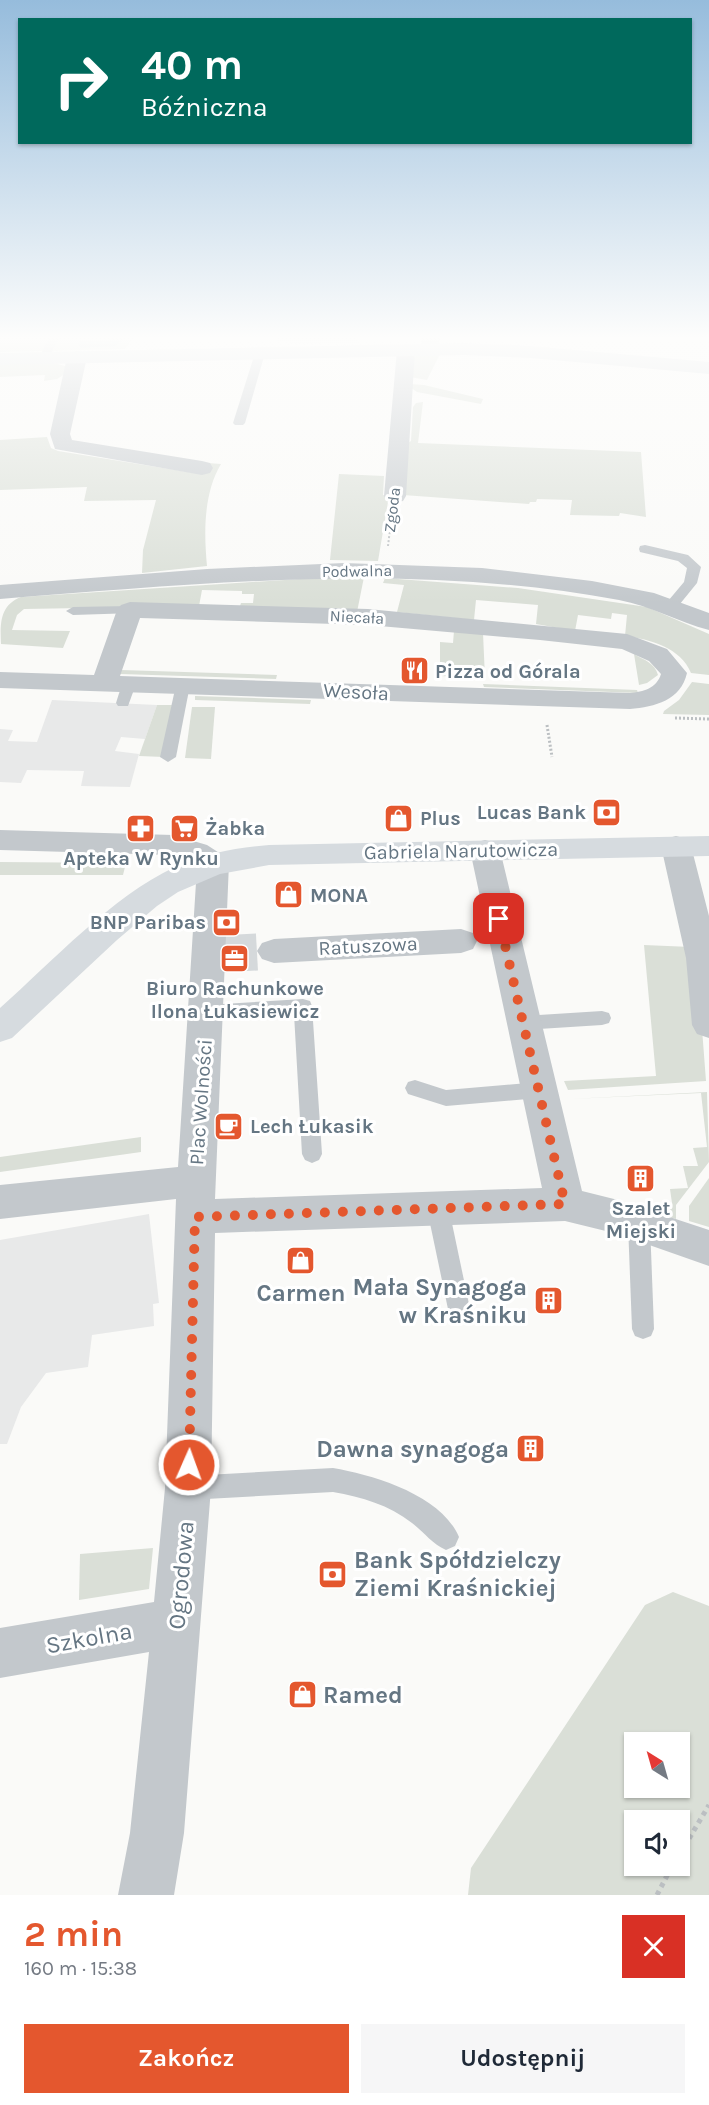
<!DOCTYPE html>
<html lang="pl">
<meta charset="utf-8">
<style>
:root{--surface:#fff;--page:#f6f6f7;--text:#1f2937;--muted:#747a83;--accent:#e4572e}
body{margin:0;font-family:Karla,sans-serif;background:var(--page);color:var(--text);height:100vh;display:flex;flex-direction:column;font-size:22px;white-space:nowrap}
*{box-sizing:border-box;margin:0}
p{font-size:20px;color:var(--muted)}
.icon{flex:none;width:33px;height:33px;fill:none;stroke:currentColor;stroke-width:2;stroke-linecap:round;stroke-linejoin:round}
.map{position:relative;height:1895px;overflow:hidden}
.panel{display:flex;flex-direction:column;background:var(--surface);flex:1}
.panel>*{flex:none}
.banner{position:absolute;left:18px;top:18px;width:674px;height:126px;border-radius:0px;box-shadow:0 2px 4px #0004;background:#00695c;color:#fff;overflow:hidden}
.needle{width:39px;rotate:323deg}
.tools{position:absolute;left:624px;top:1732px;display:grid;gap:12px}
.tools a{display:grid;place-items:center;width:66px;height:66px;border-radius:0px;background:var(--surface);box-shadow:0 2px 4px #0004;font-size:30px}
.pin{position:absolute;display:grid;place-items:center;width:51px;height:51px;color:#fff;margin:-26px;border-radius:12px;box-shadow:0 3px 9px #0006}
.me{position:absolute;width:66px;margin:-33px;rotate:2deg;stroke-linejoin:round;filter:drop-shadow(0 0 4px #0008)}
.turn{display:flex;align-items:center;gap:21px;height:126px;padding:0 24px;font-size:27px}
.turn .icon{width:78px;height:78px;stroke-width:2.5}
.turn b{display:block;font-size:42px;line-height:51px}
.round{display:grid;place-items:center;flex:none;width:63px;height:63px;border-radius:0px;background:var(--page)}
.summary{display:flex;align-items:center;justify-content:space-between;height:102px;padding:0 24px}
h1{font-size:36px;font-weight:700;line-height:45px;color:var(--accent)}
.cta{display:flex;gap:12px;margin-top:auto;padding:12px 24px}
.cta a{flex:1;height:69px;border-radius:0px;background:var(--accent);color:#fff;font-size:24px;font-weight:700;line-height:69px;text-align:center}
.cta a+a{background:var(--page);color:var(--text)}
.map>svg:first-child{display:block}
</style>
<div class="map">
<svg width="709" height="1895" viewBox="0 0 709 1895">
<rect width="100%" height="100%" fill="#fafaf8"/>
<g fill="#e8e9e9">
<path d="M276 337H356L358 343 291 344 290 342H277Z"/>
<path d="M52 700 157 705 145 739 121 737 115 751 139 754 130 787 81 786 84 771 27 770 21 783 0 782V729L13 730 8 741 37 742Z"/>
<path d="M149 1214 159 1303 153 1304 154 1326 92 1335 88 1367 46 1373 21 1407 7 1444H0V1240Z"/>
</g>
<g fill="#dadfd7" fill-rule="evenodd">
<path d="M0 337H134L125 349 0 352Z"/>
<path d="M419 354H440L427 380 410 377 414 357Z"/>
<path d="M54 363 65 366V374L57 379 44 381 45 375 0 377V364Z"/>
<path d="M410 384 424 385 483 399 481 404 417 392 410 387Z"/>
<path d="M423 402 418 443 641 452 646 517 620 513 619 516 570 515 572 500 537 499 536 502H530L529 504 403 495 406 444 411 441 413 407 416 403Z"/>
<path d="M47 437 51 448 58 451 194 473 208 463 221 464C203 494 204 534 207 566L142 573 143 550 156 500 84 501 87 487 0 490V440Z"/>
<path d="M339 474 384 476 383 495 389 496 378 561 330 560Z"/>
<path d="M364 577 357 612 240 606 241 603H253L254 594H242V591L202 590 199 606 24 609 17 615 12 630 70 631 63 648 1 644C0 623 0 605 21 597L315 578Z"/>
<path d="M385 578 518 588 647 607 709 634V675L691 673C681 648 650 639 625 636L627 615 612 613 611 619 578 615 575 631 536 624 538 605 476 600 474 620 397 612 404 585 383 583Z"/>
<path d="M454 631 483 633 485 678 440 676V642L453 643Z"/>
<path d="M634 654C644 660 655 663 658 675L647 683 639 685Z"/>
<path d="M121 670 277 675 276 679 120 674Z"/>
<path d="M692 682 709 684V715L663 714 664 711 679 700Z"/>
<path d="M483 684 637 690 638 693 484 687Z"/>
<path d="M195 696 311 700 310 704 195 700Z"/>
<path d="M157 705H172L164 757 139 756Z"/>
<path d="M192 707H215L211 759 185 758Z"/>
<path d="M0 862 126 863 123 875H0Z"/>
<path d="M644 945 691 947 697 963 706 1081 568 1090 564 1081 656 1076Z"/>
<path d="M707 1092 709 1162 676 1205V1219L630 1206 672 1203 670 1189 688 1188 683 1166H698L693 1148 707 1147 701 1093 570 1099Z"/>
<path d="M141 1137V1152L0 1172V1157Z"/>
<path d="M709 1178V1227L689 1221V1206Z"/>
<path d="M153 1548 149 1589 79 1600 80 1554Z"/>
<path d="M673 1592 709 1606V1895H468L471 1868 645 1605ZM634 1743H680V1788H634ZM634 1821H680V1866H634Z"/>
</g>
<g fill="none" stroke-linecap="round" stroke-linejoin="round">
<path stroke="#bbc7cb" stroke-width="7" d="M82 344 113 343 121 337"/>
<path stroke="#d5d9db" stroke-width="37" stroke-dasharray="37 19" stroke-linecap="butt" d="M220 954 274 951"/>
<path stroke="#bbbfc2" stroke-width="2" stroke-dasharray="2 2" stroke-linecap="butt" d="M388 546 391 521"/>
<g stroke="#bbbfc2" stroke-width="3" stroke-dasharray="2 2" stroke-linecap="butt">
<path d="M675 718 709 719"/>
<path d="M547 725 552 757"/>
</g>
<g stroke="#bbbfc2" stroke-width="5" stroke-dasharray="4.5 4.5" stroke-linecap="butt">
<path d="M680 1854 709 1805"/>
<path d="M657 1895 672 1866"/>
</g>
<g fill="#c3c8cc" fill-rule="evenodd">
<path d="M49 337 58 339 48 360H40L39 358Z"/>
<path d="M260 350 265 353 245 423 243 425H235L233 423 255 353Z"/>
<path d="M645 545 688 555 701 567 697 583 675 610 670 611 663 607 684 582 687 568 678 561 640 552 639 549 640 546Z"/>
<path d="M130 606 137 610 135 613 73 615 66 611 73 607Z"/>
<path d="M129 680 136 684 128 706H118L116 703 122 684Z"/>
<path d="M183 681 190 685 176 757 168 762 160 757 176 685Z"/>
<path d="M303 999 310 1001 312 1006 322 1154 319 1160 312 1163 305 1160 302 1154 294 1014 206 1019 199 1017 197 1012 199 1007 206 1005Z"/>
<path d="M602 1011 609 1013 611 1018 609 1023 602 1025 523 1030 516 1028 514 1023 516 1018 523 1016Z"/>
<path d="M415 1080 446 1090 539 1082 546 1084 549 1090 546 1096 539 1098 446 1106 408 1094 405 1088 408 1082Z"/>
<path d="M438 1200 446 1203 449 1209 470 1309 467 1316 459 1319 451 1316 448 1309 427 1209 430 1203Z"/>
<path d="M639 1215 647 1217 650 1224 654 1329 651 1336 643 1339 635 1336 632 1329 628 1224 631 1217Z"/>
<path d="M333 1468C374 1475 441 1495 459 1537L455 1546 446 1550C432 1544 424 1532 412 1523 389 1505 362 1497 333 1492L188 1500 179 1497 176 1488 179 1479 188 1476Z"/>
</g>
<g fill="#c3c8cc" fill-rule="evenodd">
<path d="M423 337H441L435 353H421L419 349Z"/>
<path d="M406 344 413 346 415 350 406 496 403 501 395 503 387 501 384 496 397 350 399 346Z"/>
<path d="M77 351 84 353 87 357 70 434 72 440 202 461 210 463 213 468 210 473 202 475 55 449 50 434 67 357 70 353Z"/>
<path d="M344 563 482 568 592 581 654 593 709 613V630C678 622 651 606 619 600 414 562 206 583 0 599V585L207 569Z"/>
<path d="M130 602 368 609 627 634 667 649 687 673C681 700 655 707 630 709L0 688V672L94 675 117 610 121 605ZM140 618 368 625 540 640 622 649 649 661 661 674C657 688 643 692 630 693L120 676Z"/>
<path d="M0 830 173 835 207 845 224 856 229 863 215 1199 542 1188 470 850 474 843 485 840 496 843 500 850 582 1191 618 1200 709 1230V1266L618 1234 565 1221 215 1233 211 1488 184 1833 174 1895H118L130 1833 149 1652 0 1678V1628L154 1602 165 1488 176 1199 0 1219V1185L178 1167 197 867 185 859 172 855 0 850Z"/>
<path d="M676 836 687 839 691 846 709 916V1038L697 1034 692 1025 686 958 661 846 665 839Z"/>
<path d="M461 929 473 933 477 941 473 949 461 953 274 963 262 959 257 951 262 943 274 939Z"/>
</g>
<g fill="#d6dbdf" fill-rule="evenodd">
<path d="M464 343 531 346 709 362V374L531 358 464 355 0 365V353Z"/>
<path d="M709 836V856L269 865 220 874 178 892 157 906 117 940 12 1038 0 1042V1008C53 961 111 897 175 867 205 853 237 848 269 845Z"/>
</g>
</g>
<linearGradient id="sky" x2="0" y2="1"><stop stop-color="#96bcdc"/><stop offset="0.56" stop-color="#fdfdfc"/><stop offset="1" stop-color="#fdfdfc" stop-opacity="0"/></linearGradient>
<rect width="709" height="603" fill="url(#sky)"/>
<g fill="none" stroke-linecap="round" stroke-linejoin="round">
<path stroke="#e4572e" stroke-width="10" stroke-dasharray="0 18" d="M189 1465 195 1217 565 1204 499 919"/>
</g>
<defs>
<symbol id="restaurant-square" viewBox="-11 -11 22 22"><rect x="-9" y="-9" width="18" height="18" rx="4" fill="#e4572e" stroke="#fff"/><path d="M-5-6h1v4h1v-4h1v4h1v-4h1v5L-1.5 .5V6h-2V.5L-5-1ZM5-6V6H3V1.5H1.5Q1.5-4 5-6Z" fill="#fff"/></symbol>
<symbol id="bank-square" viewBox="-11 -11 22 22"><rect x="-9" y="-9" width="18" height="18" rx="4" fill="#e4572e" stroke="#fff"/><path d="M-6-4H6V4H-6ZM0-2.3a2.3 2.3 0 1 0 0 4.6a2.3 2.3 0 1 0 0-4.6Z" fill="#fff"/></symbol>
<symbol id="shop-square" viewBox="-11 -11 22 22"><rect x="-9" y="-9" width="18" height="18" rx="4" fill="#e4572e" stroke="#fff"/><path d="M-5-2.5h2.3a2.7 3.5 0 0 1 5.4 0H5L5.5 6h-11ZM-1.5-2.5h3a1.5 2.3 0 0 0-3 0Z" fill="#fff"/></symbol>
<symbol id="pharmacy-square" viewBox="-11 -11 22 22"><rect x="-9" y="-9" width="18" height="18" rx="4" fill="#e4572e" stroke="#fff"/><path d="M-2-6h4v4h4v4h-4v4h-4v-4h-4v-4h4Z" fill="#fff"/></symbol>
<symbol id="supermarket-square" viewBox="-11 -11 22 22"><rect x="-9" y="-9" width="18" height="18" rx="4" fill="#e4572e" stroke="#fff"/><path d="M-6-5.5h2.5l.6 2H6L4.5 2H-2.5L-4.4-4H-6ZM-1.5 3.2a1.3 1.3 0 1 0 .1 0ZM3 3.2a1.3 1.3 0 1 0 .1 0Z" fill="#fff"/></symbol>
<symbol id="office-square" viewBox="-11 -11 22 22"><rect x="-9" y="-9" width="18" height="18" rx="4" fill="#e4572e" stroke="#fff"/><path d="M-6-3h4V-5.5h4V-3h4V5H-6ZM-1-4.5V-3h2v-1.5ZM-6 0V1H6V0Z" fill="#fff"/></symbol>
<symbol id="cafe-square" viewBox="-11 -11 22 22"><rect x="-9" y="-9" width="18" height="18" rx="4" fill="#e4572e" stroke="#fff"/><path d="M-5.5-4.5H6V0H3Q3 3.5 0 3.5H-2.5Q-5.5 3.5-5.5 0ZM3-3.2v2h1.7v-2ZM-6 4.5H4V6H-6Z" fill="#fff"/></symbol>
<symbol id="building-square" viewBox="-11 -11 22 22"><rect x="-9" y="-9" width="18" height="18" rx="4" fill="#e4572e" stroke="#fff"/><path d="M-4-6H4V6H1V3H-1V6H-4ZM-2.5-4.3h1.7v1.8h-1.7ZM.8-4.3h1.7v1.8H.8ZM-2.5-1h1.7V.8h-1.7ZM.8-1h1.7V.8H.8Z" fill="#fff"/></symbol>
</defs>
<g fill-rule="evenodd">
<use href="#restaurant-square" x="398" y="654" width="33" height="33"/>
<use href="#bank-square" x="590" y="796" width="33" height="33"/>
<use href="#shop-square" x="382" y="802" width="33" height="33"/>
<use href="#pharmacy-square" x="124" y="812" width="33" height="33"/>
<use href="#supermarket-square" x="168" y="812" width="33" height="33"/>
<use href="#shop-square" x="272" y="878" width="33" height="33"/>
<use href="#bank-square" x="210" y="906" width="33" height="33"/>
<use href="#office-square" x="218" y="942" width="33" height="33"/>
<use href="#cafe-square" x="212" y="1110" width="33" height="33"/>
<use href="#building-square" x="624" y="1162" width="33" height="33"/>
<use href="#shop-square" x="284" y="1244" width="33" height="33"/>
<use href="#building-square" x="532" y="1284" width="33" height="33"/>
<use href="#building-square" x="514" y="1432" width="33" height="33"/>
<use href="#bank-square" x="316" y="1558" width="33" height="33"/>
<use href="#shop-square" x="286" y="1678" width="33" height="33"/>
</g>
<g text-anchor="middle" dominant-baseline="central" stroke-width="6" stroke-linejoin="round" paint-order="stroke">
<g font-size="16" fill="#657683" stroke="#fff">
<text transform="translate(392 510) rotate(-83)">Zgoda</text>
<text transform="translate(357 571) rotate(-1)">Podwalna</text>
<text transform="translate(357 617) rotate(3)">Niecała</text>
</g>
<g font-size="20" font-weight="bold" fill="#657683" stroke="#fff" text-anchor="start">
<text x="435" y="671">Pizza od Górala</text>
<text x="586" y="812" text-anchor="end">Lucas Bank</text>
<text x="420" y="818">Plus</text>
<text x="205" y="828">Żabka</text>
<text x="141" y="858" text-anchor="middle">Apteka W Rynku</text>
<text x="310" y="895">MONA</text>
<text x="206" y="922" text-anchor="end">BNP Paribas</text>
<text x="235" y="988" text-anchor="middle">Biuro Rachunkowe<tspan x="235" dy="23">Ilona Łukasiewicz</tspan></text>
<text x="250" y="1126">Lech Łukasik</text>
<text x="641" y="1208" text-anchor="middle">Szalet<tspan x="641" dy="23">Miejski</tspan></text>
</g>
<g font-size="20" fill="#657683" stroke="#fff">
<text transform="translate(356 692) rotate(3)">Wesoła</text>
<text transform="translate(461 851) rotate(-1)">Gabriela Narutowicza</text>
<text transform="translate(368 946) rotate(-3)">Ratuszowa</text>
<text transform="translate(201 1102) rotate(-86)">Plac Wolności</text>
</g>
<g font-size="24" font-weight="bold" fill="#657683" stroke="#fff" text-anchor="end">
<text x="527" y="1287">Mała Synagoga<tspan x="527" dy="28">w Kraśniku</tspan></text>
<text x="301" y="1293" text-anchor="middle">Carmen</text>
<text x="509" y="1449">Dawna synagoga</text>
<text x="354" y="1560" text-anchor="start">Bank Spółdzielczy<tspan x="354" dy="28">Ziemi Kraśnickiej</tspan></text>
<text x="323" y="1695" text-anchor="start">Ramed</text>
</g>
<g font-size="24" fill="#657683" stroke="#fff">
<text transform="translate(181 1575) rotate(-85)">Ogrodowa</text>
<text transform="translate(89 1638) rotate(-10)">Szkolna</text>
</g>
</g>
</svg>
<div class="tools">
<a><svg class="needle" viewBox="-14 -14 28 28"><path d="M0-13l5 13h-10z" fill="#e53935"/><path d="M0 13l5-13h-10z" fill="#747a83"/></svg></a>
<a><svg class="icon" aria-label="sound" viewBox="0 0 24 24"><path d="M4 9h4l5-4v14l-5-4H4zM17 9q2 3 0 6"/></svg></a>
</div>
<div class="pin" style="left:499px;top:919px;background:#d93025"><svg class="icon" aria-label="arrive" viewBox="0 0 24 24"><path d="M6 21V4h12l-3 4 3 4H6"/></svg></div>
<svg class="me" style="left:189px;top:1465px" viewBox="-20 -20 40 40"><circle r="17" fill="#e4572e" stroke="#fff" stroke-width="3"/><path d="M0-11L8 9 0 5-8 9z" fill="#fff"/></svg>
<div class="banner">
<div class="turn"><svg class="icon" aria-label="right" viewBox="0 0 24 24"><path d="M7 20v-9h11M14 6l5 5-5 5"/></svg><div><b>40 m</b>Bóźniczna</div></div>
</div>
</div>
<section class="panel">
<div class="summary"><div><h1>2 min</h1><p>160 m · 15:38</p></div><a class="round" style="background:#d93025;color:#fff"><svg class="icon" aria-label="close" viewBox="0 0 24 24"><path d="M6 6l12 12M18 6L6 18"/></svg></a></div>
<div class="cta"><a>Zakończ</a><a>Udostępnij</a></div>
</section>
